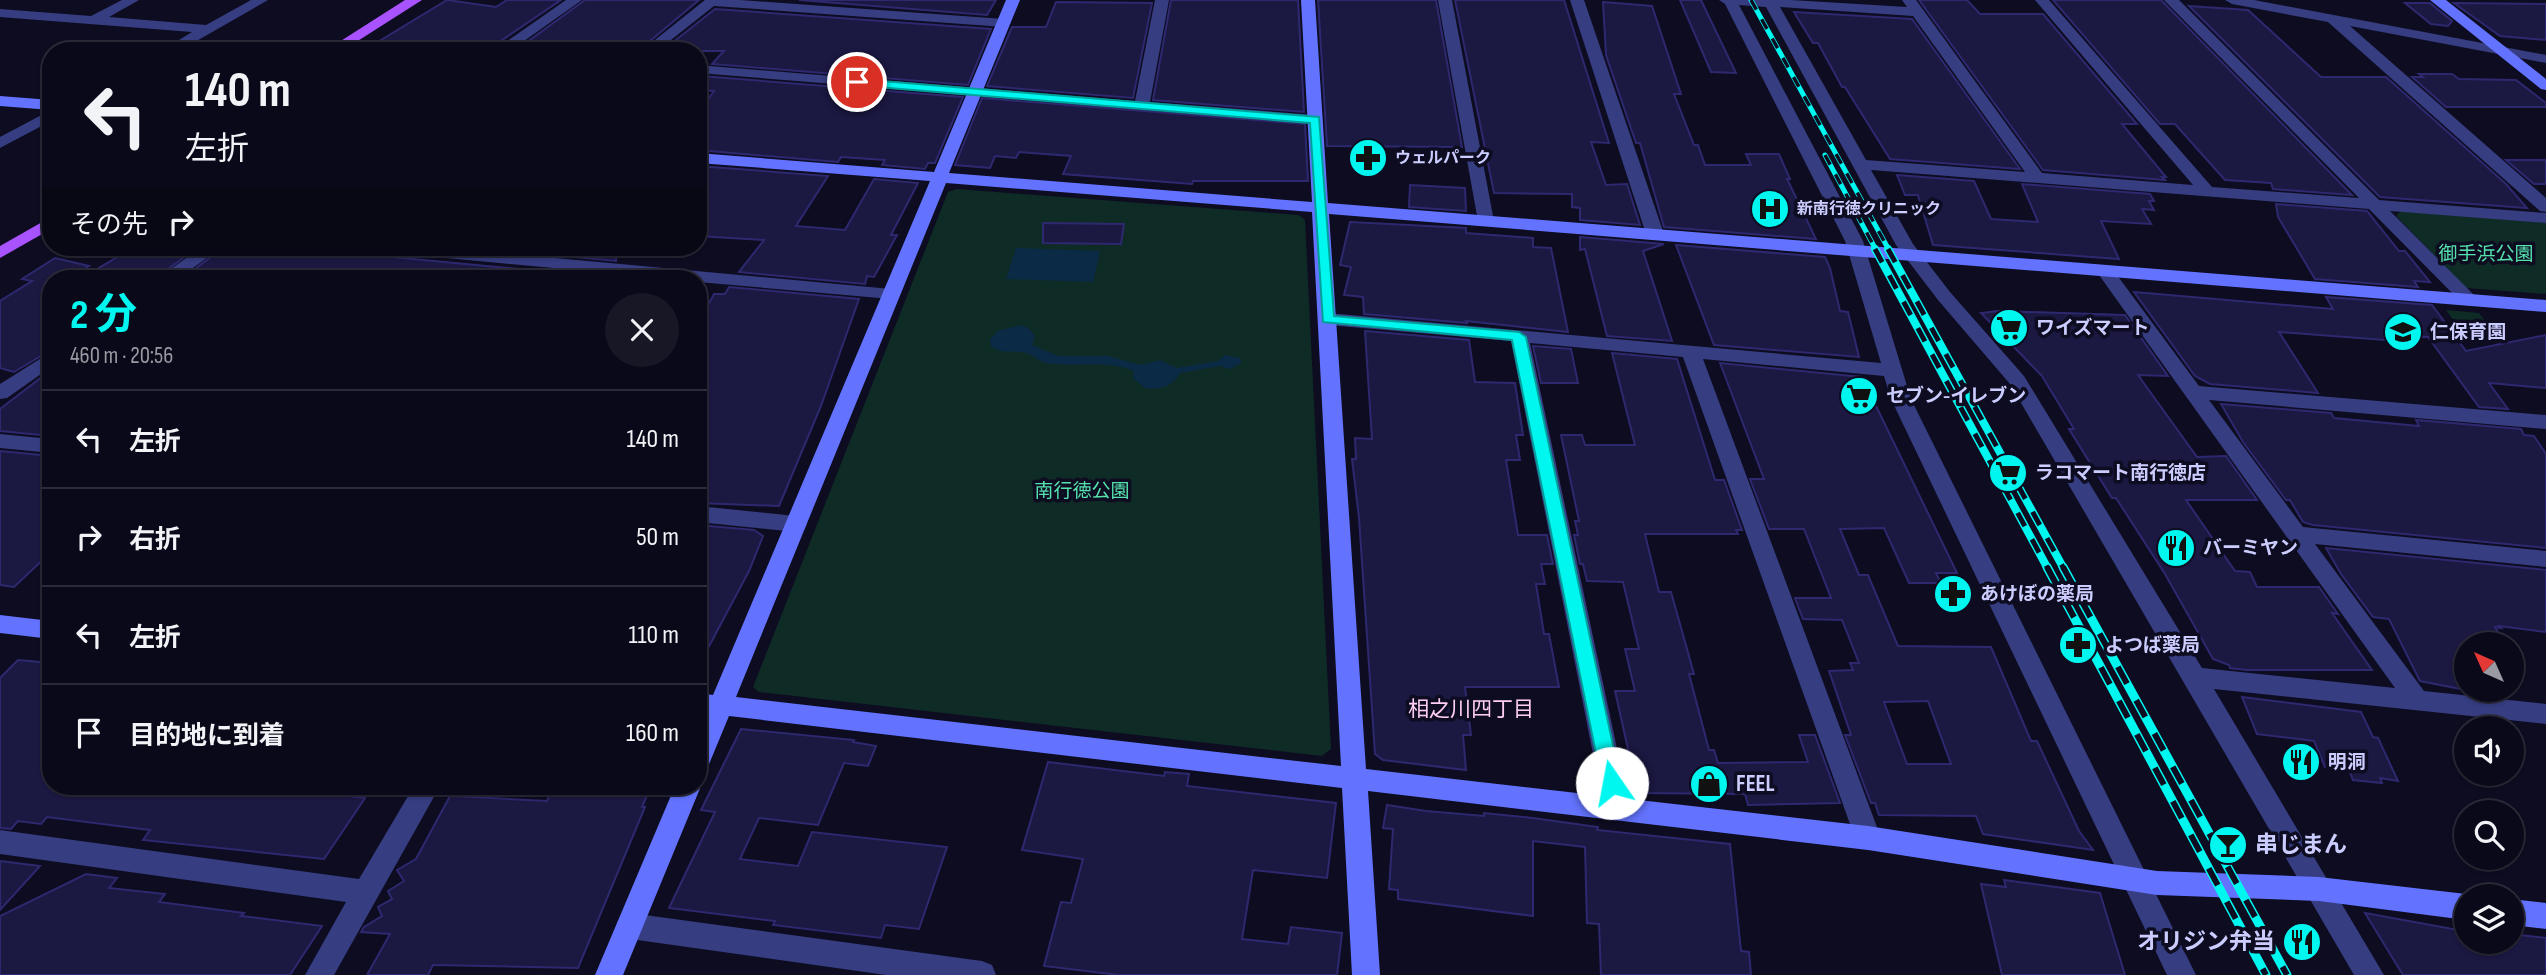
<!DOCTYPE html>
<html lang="ja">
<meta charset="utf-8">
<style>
:root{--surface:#0a0919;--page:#181726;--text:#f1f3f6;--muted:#999aa2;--line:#2a2a38;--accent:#00f7f0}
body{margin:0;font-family:"Sofia Sans Condensed","Noto Sans JP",sans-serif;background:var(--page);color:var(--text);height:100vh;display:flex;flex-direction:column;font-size:26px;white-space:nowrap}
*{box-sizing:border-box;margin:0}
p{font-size:23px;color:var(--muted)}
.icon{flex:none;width:38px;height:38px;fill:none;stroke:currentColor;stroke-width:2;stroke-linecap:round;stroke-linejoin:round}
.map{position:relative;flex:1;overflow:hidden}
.details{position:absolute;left:42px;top:270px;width:665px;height:525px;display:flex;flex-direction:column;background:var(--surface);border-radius:28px;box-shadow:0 2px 5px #0004,0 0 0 2px var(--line)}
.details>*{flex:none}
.banner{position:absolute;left:42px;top:42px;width:665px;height:214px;border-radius:28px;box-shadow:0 2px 5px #0004,0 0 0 2px var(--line);background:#0a0919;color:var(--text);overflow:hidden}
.needle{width:46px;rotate:315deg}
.tools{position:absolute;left:2454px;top:632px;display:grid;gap:14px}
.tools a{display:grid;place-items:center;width:70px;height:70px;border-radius:50%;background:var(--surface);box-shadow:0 2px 5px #0004,0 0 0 2px var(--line);font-size:35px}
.pin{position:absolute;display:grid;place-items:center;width:60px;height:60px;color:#fff;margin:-30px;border:4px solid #fff;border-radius:50%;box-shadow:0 2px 7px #0007}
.me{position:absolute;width:77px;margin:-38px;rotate:348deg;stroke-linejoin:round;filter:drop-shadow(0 0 5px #0008)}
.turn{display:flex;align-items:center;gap:24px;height:147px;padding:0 28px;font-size:32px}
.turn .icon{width:91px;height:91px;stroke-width:2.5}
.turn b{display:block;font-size:49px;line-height:60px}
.then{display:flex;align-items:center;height:66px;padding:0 28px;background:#0003;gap:14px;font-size:26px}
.round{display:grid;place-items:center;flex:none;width:74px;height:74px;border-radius:37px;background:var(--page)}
.headline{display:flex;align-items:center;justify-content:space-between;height:119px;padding:0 28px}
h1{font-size:42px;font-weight:700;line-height:52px;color:var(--accent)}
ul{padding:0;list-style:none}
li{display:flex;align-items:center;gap:21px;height:98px;padding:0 28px;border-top:2px solid var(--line)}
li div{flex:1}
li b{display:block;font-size:26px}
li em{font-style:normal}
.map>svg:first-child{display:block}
</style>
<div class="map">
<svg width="2546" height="975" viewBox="0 0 2546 975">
<rect width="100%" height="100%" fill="#0d0c21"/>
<g fill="#0f2b26">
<path d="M957 189 1299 215 1305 220 1331 749 1322 756 759 692 753 687 948 192Z"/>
<path d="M2401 211 2546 223V294L2466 288 2396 216Z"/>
<path d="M2446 310 2479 313 2501 343 2467 340Z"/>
</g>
<g fill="#0b2a46">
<path d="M1016 248 1100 251 1093 282 1006 279Z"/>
<path d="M1020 325 1028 328 1035 336 1032 345 1058 356H1108L1141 365 1160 360 1177 368 1218 361 1225 355 1240 358 1241 363 1230 369 1220 366 1180 373C1172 387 1160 390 1145 388L1133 378 1134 371C1103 359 1078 368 1047 363 1038 361 1030 352 1022 352 1010 350 1003 355 991 346L990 340 998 331Z"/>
</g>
<g fill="#1b1842" stroke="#2e296f" stroke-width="2" fill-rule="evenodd">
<path d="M447 0 496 7 507 0H561L486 51H363Z"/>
<path d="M585 0H699L638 51H598L572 46 565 51 533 47 520 51 519 48Z"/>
<path d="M799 0H996L987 15Z"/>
<path d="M1171 0H1298L1304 112 1153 100Z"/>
<path d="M1318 0H1436L1462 147 1327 146Z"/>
<path d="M1455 0H1564L1609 143 1591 142 1606 185 1627 184 1640 225 1580 220V208L1572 207V194L1494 193Z"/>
<path d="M1680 0H1701L1736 73 1711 72Z"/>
<path d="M1919 0H1967L1980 14H2043L2137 124H2122L2166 177H2162L2165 180 2043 170Z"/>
<path d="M2053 0H2161L2352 195 2273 189 2271 183 2225 180 2175 124H2160Z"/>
<path d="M1056 2 1152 3 1133 98 987 86 1012 27H1046Z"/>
<path d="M1603 2 1652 6 1681 94H1674L1694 145H1698L1705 165H1751L1746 154H1779L1790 179H1787L1816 239 1664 227 1640 143H1636L1606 55Z"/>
<path d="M2405 3H2430L2452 21 2448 26 2431 24Z"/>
<path d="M2454 3 2546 4V40L2500 36Z"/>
<path d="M2189 6 2248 10 2321 77H2386L2506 184 2527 208 2380 197Z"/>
<path d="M715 9 991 29 968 85 712 64 724 51H662Z"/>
<path d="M1794 12 1912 19 2020 169 1890 159 1845 87H1842L1818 43H1813Z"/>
<path d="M2419 74H2452L2459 79 2516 80 2546 103V107H2446L2412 77H2423Z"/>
<path d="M701 76 963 97 935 163H928L925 169 882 165 885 160 841 157 838 162 698 150V113L714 91 698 90Z"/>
<path d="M982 98 1305 124 1308 181H1193L1192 184 1063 174 1071 156 1019 152 1016 158 995 156 990 168 955 165Z"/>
<path d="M2506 160H2546V184H2534Z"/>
<path d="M698 166 828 176 796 226 845 230 874 179 918 183 891 235H897L874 277 867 276 865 284 739 272 764 240 698 236Z"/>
<path d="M1897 175 1974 181 1991 219 2038 222 2022 184 2150 194 2154 201H2149L2154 210 2142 209 2151 224 2101 221 2119 259 1933 245 1918 195H1905Z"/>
<path d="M1410 185 1465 188 1466 211 1409 207Z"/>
<path d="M2276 204 2367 211 2399 251H2405L2430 282 2414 281 2418 287 2315 279 2278 217Z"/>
<path d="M1350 222 1466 228V233L1533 238V247L1551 248 1568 332 1466 321 1467 323 1364 314 1363 297 1344 295 1351 267 1340 265Z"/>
<path d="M1043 223 1124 224 1121 244 1043 243Z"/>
<path d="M1580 237 1664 244 1643 251 1672 341 1607 336 1585 249 1580 250Z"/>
<path d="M1676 245 1825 257 1830 268 1840 311 1848 312 1859 357 1714 345Z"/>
<path d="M134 247H198L156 278H82Z"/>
<path d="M224 247 350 253 614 278H183Z"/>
<path d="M470 247H617L616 261Z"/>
<path d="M55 258 89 266 70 278H51V350L14 372 0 368V301L32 281 22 279Z"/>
<path d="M729 287 859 299 821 406 779 506 698 503V324L714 294H725Z"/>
<path d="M2134 292 2333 309 2326 297 2432 305 2466 351 2546 335V388L2489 383 2508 409 2479 407 2428 337H2388L2385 340 2279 332 2318 393 2210 384 2195 376Z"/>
<path d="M1998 311 2125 315 2168 376 2138 375 2197 457 2226 456 2257 500H2186L2235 571 2250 572 2257 587H2319L2338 614 2332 613 2372 670H2247L2230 668 2229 665 2213 659 2165 574 2116 498H2112L2090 463 2069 429H2074L2042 376 1981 313Z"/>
<path d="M1365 331 1469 340 1475 382 1515 383 1523 435H1516L1520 460H1506L1518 535H1547L1553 564H1541L1545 584H1536L1544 634H1549L1559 687H1465L1471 735H1463L1466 770 1383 760 1375 754 1359 518 1352 459H1356L1355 438 1372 439Z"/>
<path d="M1533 346 1571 349 1578 383H1541Z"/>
<path d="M1612 353 1677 359 1715 480H1724L1742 530H1736L1738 534H1645L1659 592H1671L1694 674H1689L1709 750H1714L1718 763 1808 762 1799 735H1815L1840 803 1748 805 1745 794 1638 793 1630 786 1627 767H1632L1615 691H1635L1625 649H1639L1623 582 1587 581 1583 564H1580L1574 535H1578L1575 521H1579L1561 435H1582L1585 445H1635Z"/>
<path d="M1720 363 1862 377 1957 573H1936L1941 583H1909L1884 528 1840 529 1859 575H1868L1898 646 1991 647 2031 741H2037L2079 831 2093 850 1983 834 1976 816 1879 815 1875 803H1871L1845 735H1851L1829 671 1853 670 1850 663H1859L1842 620 1803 619 1795 598H1831L1804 529H1769L1750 479H1764ZM1928 701 1951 764H1907L1884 702Z"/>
<path d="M51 370V436L0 431V409Z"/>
<path d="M2221 404 2331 413 2334 418 2419 426 2416 420 2521 429 2524 435 2534 436 2546 454V548L2313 525 2303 522 2290 500H2286L2243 442Z"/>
<path d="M0 451 51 456V552L14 587 0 585Z"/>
<path d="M698 525 754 530 763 536 749 571 698 667Z"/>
<path d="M2326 548 2546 570V632L2499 626 2501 628 2495 627 2505 644H2466V690L2420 681 2389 619 2373 617 2341 574Z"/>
<path d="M18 660 51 663V786H326L321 793 365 798 324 859 143 840 150 830 47 817 41 824 18 821 11 829 0 828V678Z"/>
<path d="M2242 697 2361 712 2373 737 2378 738 2398 781 2380 778 2382 783 2353 780 2349 770 2325 767 2314 741 2257 734Z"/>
<path d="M741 729 854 740 853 742 876 746 868 766 844 763 818 825 759 818 740 859 798 866 812 832 947 847 919 929 885 925 881 938 773 925 775 921 669 908 715 812 701 810Z"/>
<path d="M1048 762 1164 776 1165 772 1189 774 1187 786 1336 803 1327 878 1253 870 1242 939 1288 944 1291 927 1342 933 1337 975H1119L1044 966 1061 902 1071 903 1083 859 1022 850Z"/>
<path d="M553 786H651L642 807H645L578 968 433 965 428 975H367L390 934 361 932 364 927 382 916 378 907 392 899 388 891 404 881 397 870 416 859 450 796 547 801Z"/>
<path d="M1387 805 1426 811 1484 816V813L1533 818 1598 827 1597 830 1730 844 1741 951 1749 952 1751 975H1601L1599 924 1587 923 1585 847 1533 841V916L1398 899V890L1389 889 1393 829 1383 828Z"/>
<path d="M0 861 40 866 0 910Z"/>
<path d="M86 874 117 878 109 888 165 894 159 902 244 913 241 916 322 926 290 975H0V916Z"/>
<path d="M2004 880 2100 893 2125 975H2002L1981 884 2006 887Z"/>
<path d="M2365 913 2464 931 2466 942H2511V934L2546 938V975H2403Z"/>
</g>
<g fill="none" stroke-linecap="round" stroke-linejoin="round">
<g fill="#363d81" fill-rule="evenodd">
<path d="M122 0H139L109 17 206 25 251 0H268L179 51H161L192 32 0 17V9L91 16Z"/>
<path d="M566 0H582L510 51H493Z"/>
<path d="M705 0H740L1004 19 1011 23 1004 27 714 6 657 51H641Z"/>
<path d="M1155 0H1169L1150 102 1315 115 1323 120 1320 123 698 73V65L1135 101Z"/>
<path d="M1438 0H1452L1494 221 1486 226 1478 221Z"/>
<path d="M1570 0H1584L1664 234 1661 238 1655 239 1646 234Z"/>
<path d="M1719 0H1791L1907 7 1902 0H1916L2042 173 2193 185 2035 0H2049L2212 187 2359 198 2164 0H2179L2379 200 2546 213V223L2390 211 2475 296 2478 300 2469 306 2463 304 2369 209 1871 170 1913 244 1950 292 2024 376 2202 668 2395 688 2099 275 2096 271 2099 267H2111L2199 386 2546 415V429L2209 400 2303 527 2546 551V567L2315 544 2424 691 2546 704V724L2214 689 2384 975H2354L2010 384 1938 300 1896 245 1766 7 1739 5 1863 241 1911 399 2196 975H2167L1891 399 1884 376 1703 359 1881 838 1877 846 1868 850 1859 846 1855 838 1683 357 1530 343 1630 809 1626 817 1617 820 1608 817 1604 809 1511 341 1328 325 1319 319 1328 313 1881 363 1845 241 1725 4ZM1780 7 1913 16 2025 172 1866 160Z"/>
<path d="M2225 0H2254L2546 55V63L2350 26 2546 198V212L2540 211 2328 22 2232 4Z"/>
<path d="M51 110V121L0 148V137Z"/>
<path d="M202 247H222L179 278H158Z"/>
<path d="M373 247H436L891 289 900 294 891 299 698 282V278H662L382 252Z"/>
<path d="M51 352V367L7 398 0 399V384Z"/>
<path d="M0 434 51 439V453L0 448Z"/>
<path d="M698 506 796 516 804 518 807 524 804 530 796 532 698 522Z"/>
<path d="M414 786H440L334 975H305L346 902 0 854V830L359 879Z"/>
<path d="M630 913 982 961 992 965 996 975H886L630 939 620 935 616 926 620 917Z"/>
</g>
<g fill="#6373ff" fill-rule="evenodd">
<path d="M1006 0H1020L949 173 1312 202 1301 0H1315L1328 203 2546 300V312L1329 214 1366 769 1868 826 2157 871 2319 877 2466 894 2470 896H2466V920L2319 901 2157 895 1868 850 1368 791 1380 975H1352L1342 788 729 716 707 769 698 772V731L705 714 698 713V693L713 695 930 181 698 163V153L934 172ZM946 183 1312 212 1341 766 736 697Z"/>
<path d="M2430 0H2446L2546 79V90L2541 89Z"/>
<path d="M0 96 51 100V110L0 106Z"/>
<path d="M0 615 51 621V639L0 633Z"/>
<path d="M698 781 701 786 623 975H595L675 786H698Z"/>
<path d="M2511 899 2546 903V929L2511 925Z"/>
</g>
<g fill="#a853ff" fill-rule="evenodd">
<path d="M405 0H422L342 51H325Z"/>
<path d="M51 217V229L0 258V246Z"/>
</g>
<defs>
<g id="rail-far2">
<path d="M1751 0 1889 250"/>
<path d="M1825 155 1876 250"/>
</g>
<g id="rail-far1">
<path d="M1875 249 2048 569"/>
<path d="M1888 249 2064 569"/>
</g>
<g id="rail">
<path d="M2047 567 2266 975"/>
<path d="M2063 567 2287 975"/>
</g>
</defs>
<use href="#rail-far2" stroke="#00f7f0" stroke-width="5"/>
<use href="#rail-far1" stroke="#00f7f0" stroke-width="8"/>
<use href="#rail" stroke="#00f7f0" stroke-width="9"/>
<use href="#rail-far2" stroke="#0d0c21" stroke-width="3.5" stroke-dasharray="11" stroke-linecap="butt"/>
<use href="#rail-far1" stroke="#0d0c21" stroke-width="5" stroke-dasharray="15" stroke-linecap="butt"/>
<use href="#rail" stroke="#0d0c21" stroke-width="6" stroke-dasharray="19" stroke-linecap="butt"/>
</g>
<path fill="#00f7f0" stroke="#00a19c" stroke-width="2" d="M857 79 1319 117 1334 316 1519 332 1526 337 1621 783 1619 789 1612 791 1605 789 1602 783 1512 340 1323 322 1310 123 853 85 852 82Z"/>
<defs>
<symbol id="pharmacy-disc" viewBox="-11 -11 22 22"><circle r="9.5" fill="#00f7f0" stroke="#0d0c21"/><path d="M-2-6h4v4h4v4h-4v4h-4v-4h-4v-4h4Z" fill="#111"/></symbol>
<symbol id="hospital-disc" viewBox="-11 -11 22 22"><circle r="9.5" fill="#00f7f0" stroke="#0d0c21"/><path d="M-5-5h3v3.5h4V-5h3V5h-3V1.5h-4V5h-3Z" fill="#111"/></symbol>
<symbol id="supermarket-disc" viewBox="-11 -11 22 22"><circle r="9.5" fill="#00f7f0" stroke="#0d0c21"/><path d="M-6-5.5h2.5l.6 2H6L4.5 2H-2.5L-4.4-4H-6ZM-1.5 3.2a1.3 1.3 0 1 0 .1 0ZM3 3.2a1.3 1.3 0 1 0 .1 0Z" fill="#111"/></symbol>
<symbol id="school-disc" viewBox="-11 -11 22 22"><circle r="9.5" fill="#00f7f0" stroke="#0d0c21"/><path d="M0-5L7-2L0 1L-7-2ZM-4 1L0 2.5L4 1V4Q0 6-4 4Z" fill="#111"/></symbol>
<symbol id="restaurant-disc" viewBox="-11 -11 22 22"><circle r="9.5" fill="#00f7f0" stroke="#0d0c21"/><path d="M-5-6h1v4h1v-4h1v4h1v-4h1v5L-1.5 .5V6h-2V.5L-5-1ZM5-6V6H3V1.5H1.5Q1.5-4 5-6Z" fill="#111"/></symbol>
<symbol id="shop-disc" viewBox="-11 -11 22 22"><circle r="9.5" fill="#00f7f0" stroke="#0d0c21"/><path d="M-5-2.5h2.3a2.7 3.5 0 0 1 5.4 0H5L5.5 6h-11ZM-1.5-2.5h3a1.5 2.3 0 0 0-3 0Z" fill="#111"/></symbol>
<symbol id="bar-disc" viewBox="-11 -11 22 22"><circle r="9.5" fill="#00f7f0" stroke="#0d0c21"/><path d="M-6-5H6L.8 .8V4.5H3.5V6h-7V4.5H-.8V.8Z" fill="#111"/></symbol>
</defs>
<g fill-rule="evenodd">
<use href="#pharmacy-disc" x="1346" y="136" width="44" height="44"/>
<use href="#hospital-disc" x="1748" y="187" width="44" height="44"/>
<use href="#supermarket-disc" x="1987" y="306" width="44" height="44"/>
<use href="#school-disc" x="2381" y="310" width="44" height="44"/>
<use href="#supermarket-disc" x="1837" y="374" width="44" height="44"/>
<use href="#supermarket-disc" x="1986" y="451" width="44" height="44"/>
<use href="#restaurant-disc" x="2154" y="526" width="44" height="44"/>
<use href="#pharmacy-disc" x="1931" y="572" width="44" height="44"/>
<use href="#pharmacy-disc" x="2056" y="623" width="44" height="44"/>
<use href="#restaurant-disc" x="2279" y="740" width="44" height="44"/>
<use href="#shop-disc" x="1687" y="762" width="44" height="44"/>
<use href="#bar-disc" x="2206" y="823" width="44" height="44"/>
<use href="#restaurant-disc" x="2280" y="920" width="44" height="44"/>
</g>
<g text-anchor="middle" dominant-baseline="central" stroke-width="7" stroke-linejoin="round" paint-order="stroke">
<g font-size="16" font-weight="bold" fill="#cccdff" stroke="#0d0c21" text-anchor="start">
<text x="1395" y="158">ウェルパーク</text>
<text x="1797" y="209">新南行徳クリニック</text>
</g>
<g font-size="19" fill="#55e2ad" stroke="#0d0c21">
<text x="2486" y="254">御手浜公園</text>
<text x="1082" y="491">南行徳公園</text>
</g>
<g font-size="19" font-weight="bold" fill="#cccdff" stroke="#0d0c21" text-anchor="start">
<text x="2036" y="328">ワイズマート</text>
<text x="2430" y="332">仁保育園</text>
<text x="1886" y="396">セブン-イレブン</text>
<text x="2035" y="473">ラコマート南行徳店</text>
<text x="2203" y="548">バーミヤン</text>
<text x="1980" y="594">あけぼの薬局</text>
<text x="2105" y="645">よつば薬局</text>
<text x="2328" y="762">明洞</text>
</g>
<g font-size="21" fill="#ffcef4" stroke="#0d0c21">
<text x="1471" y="709">相之川四丁目</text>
</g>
<g font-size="23" font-weight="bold" fill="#cccdff" stroke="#0d0c21" text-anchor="start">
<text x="1736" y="784">FEEL</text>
<text x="2255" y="845">串じまん</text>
<text x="2275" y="942" text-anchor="end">オリジン弁当</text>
</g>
</g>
</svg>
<div class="tools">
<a><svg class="needle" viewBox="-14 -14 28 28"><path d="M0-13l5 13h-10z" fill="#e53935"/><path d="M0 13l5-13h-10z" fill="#999aa2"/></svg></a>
<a><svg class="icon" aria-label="sound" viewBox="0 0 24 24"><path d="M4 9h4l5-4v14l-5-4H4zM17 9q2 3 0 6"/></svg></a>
<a><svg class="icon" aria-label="search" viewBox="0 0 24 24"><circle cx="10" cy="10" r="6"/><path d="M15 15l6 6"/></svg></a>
<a><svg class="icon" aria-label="layers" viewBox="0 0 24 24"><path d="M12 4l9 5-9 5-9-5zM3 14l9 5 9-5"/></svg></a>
</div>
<div class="pin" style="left:857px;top:82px;background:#d93025"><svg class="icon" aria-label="arrive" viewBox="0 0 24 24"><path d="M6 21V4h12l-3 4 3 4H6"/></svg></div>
<svg class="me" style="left:1612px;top:783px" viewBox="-20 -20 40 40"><circle r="19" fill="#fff"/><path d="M0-13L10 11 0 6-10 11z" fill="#00f7f0"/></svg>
<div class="banner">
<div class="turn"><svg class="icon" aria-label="left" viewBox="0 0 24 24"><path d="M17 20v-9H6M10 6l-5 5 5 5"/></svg><div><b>140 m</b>左折</div></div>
<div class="then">その先<svg class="icon" aria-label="right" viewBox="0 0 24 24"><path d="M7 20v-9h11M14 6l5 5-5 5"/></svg></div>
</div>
<section class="details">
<div class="headline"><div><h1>2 分</h1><p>460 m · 20:56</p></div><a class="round"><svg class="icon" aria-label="close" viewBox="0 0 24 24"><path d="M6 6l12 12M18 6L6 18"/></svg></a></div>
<ul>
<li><svg class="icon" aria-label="left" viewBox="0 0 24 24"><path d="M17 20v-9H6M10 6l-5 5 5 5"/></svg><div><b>左折</b></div><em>140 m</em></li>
<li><svg class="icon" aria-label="right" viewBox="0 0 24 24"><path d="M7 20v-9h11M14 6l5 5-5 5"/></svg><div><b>右折</b></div><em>50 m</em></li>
<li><svg class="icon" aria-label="left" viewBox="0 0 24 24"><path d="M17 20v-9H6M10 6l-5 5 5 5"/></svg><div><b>左折</b></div><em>110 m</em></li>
<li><svg class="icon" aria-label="arrive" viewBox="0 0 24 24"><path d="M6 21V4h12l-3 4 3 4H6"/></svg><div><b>目的地に到着</b></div><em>160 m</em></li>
</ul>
</section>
</div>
